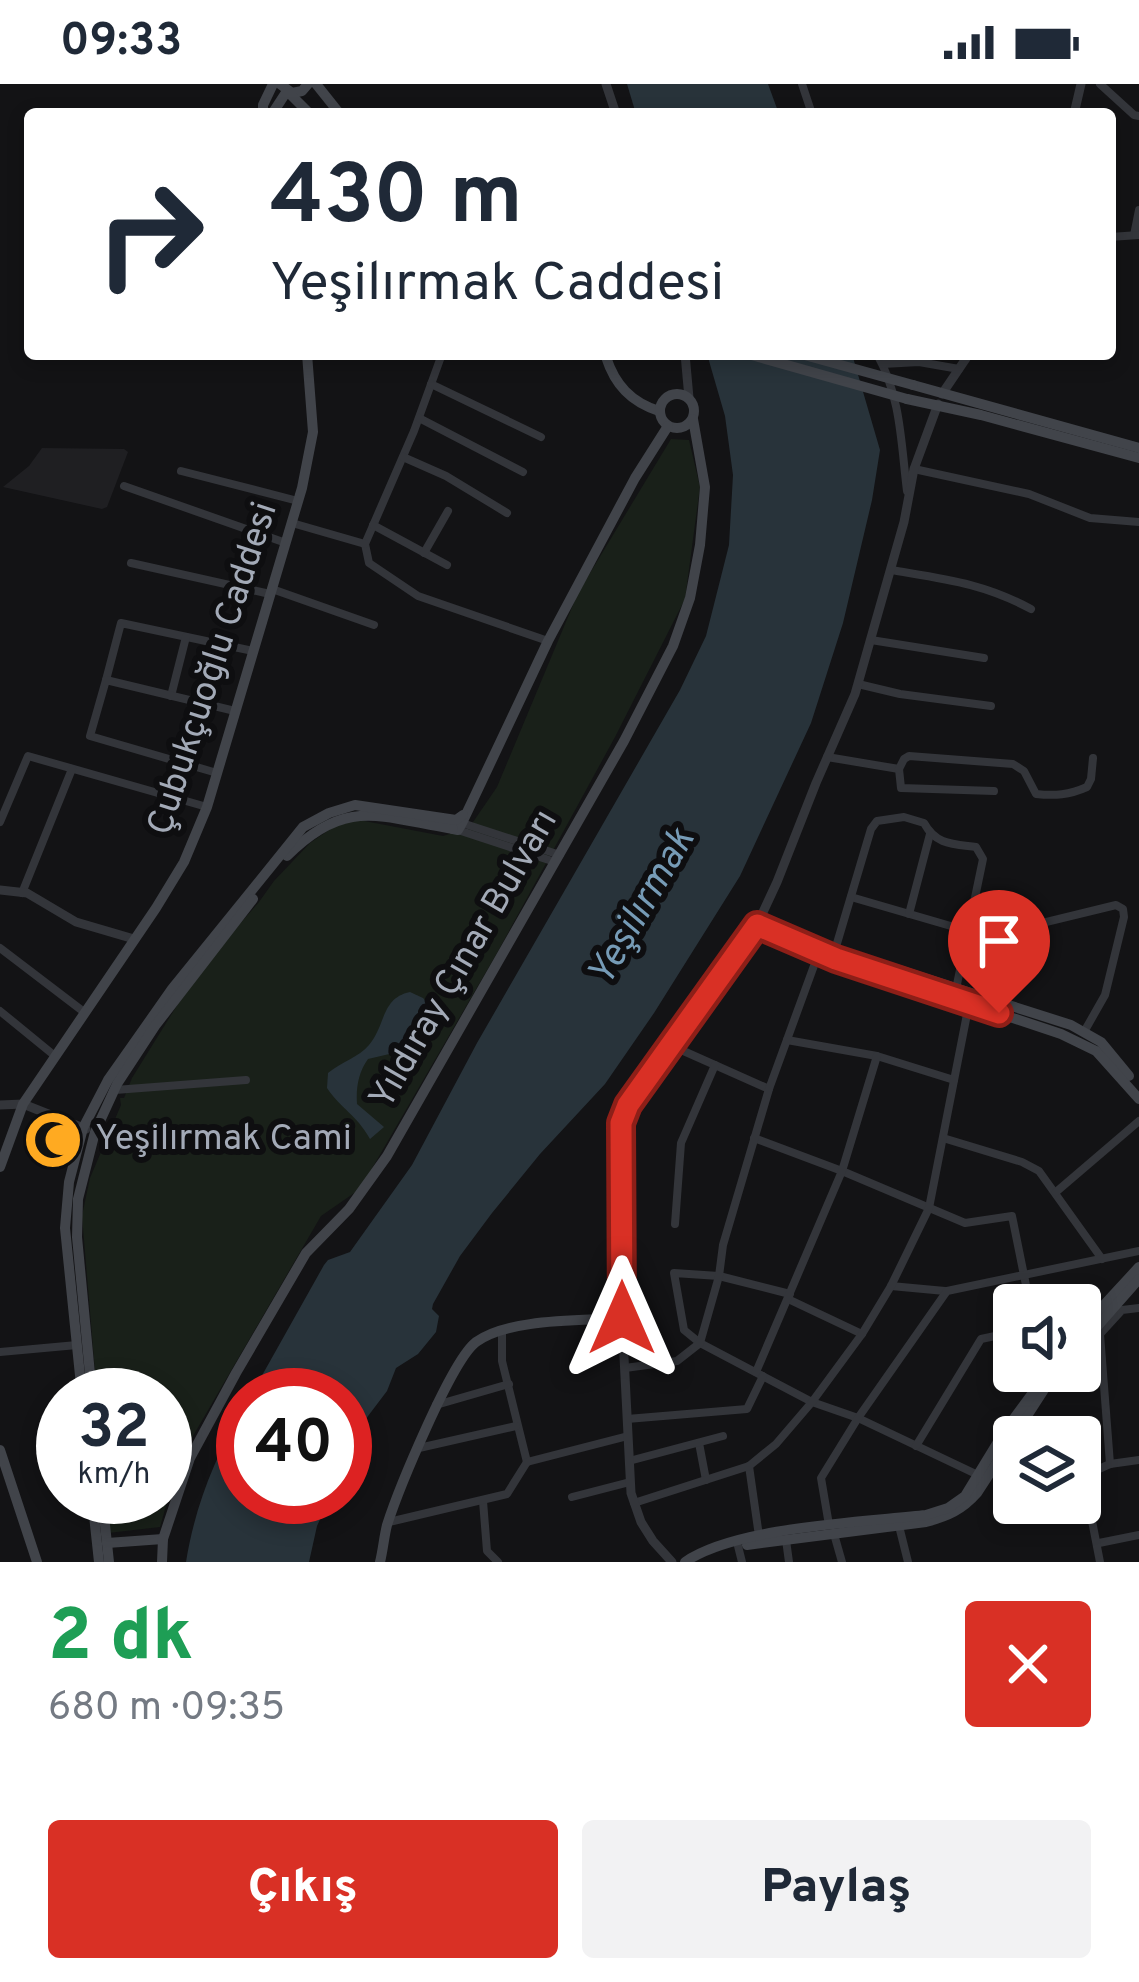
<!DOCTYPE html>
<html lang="tr">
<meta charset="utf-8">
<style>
:root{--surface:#fff;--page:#f2f2f3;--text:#1f2937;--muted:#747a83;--accent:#d93025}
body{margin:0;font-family:Overpass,sans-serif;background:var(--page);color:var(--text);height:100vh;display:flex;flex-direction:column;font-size:45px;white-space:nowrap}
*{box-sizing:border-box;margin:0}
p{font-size:39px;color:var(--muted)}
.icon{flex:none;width:66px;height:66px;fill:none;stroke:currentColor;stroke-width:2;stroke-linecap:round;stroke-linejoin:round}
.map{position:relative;height:1478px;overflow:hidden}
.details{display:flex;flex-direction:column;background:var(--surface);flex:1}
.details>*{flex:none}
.guide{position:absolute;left:24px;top:24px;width:1092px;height:252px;border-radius:12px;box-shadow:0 6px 18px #0003;background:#fff;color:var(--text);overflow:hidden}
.controls{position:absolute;left:993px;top:1200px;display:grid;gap:24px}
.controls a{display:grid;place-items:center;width:108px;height:108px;border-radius:12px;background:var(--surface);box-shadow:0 6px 18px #0003;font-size:60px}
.speed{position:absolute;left:36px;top:1284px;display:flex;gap:24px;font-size:60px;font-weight:700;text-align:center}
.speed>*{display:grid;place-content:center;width:156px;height:156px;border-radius:50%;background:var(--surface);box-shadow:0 6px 18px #0003;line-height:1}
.speed small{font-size:30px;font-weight:400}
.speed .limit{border:18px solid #d22;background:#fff;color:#111}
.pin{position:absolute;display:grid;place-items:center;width:102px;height:102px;color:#fff;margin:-123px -51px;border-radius:50% 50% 50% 0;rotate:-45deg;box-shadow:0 0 12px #0007}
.pin .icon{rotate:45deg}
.me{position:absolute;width:132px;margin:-66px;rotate:0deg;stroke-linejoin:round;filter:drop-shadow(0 0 9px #0008)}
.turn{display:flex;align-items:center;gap:42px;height:252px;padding:0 48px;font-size:54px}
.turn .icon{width:156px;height:156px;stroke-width:2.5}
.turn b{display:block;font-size:84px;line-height:102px}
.round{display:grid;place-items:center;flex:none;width:126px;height:126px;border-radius:12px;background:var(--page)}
.head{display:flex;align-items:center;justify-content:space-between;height:204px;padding:0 48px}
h1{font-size:72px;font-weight:800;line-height:90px;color:#1e9e55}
.primary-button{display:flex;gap:24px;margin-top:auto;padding:24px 48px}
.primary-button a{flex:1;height:138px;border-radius:12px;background:var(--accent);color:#fff;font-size:48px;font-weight:800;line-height:138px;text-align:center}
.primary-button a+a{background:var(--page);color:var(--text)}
.status{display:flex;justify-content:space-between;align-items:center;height:84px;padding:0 60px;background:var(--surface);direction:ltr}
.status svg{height:33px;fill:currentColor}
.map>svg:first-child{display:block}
</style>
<div class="status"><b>09:33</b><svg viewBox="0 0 49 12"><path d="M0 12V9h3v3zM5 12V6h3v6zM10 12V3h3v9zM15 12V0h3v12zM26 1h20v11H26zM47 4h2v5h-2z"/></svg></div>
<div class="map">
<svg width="1139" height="1478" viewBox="0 0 1139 1478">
<rect width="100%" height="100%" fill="#131315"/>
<path fill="#1f1f22" d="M42 364 124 365 128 368 107 423 102 425 3 403 29 382Z"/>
<path fill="#192019" d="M671 355 689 356 700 403 685 515 615 653 497 869 360 1105 321 1132 179 1376 160 1443 108 1449 105 1413H165V1311H97L82 1132 90 1094 121 1021 120 1014H124L132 994 199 886 259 818 274 797 310 759 335 742 359 736 443 752 469 744 497 703 578 509Z"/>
<g fill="#28333a">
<path d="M627 0H768L779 30H636Z"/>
<path d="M707 270H852L880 366 872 416 843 539 811 639 740 792 654 929 605 1000 540 1070 492 1129 460 1172 433 1220 432 1225 439 1232 436 1248 418 1270 396 1284 387 1307 362 1340 345 1376V1311H251L324 1181 328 1176 350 1168 412 1081 477 959 680 606 706 552 729 461 733 391 725 332Z"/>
<path d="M410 908 423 914 433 925 431 938 415 964 368 975C358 989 356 1004 357 1020L384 1043 370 1055C356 1030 342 1026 327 1004L328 989C341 978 359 973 369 961 386 941 381 914 410 908Z"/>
<path d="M243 1325V1413H330L317 1442 309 1478H186C195 1422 215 1373 243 1325Z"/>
</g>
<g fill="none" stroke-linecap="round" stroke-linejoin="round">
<g stroke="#33353a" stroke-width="8">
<path d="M802 0 812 30"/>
<path d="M1100 0 1134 31 1139 32"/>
<path d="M1134 151 1139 126"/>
<path d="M1110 153 1139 151"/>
<path d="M442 270 414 347 365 460 369 479 418 512 548 557"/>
<path d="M877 270C901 313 901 359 907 407"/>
<path d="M883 280 919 278 959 285"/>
<path d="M431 300 541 353"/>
<path d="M419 334 523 388"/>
<path d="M403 373 446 392 507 429"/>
<path d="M914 385 1029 410 1090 434 1139 438"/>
<path d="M181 387 298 417"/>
<path d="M124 402 286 459"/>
<path d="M292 439 365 460"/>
<path d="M373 441 447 481"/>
<path d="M424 469 448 427"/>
<path d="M131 479 270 510"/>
<path d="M891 486C944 495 983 499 1031 525"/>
<path d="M272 505 374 541"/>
<path d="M871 556 984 574"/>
<path d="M106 596 121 539 253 567"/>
<path d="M858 600 900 610 991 622"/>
<path d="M171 612 186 553"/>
<path d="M827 673 899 685 901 704 994 707"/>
<path d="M899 685 904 675 909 672 1013 680 1024 687 1036 710C1055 712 1069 711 1087 703L1091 695 1093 674"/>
<path d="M217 689 90 652 106 596 235 627"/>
<path d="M0 738 28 672 207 723"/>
<path d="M462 739 560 771"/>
<path d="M458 746 555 778"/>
<path d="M22 809 72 685"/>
<path d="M851 813 968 847 997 850 1116 821 1123 825 1124 833 1105 911 1084 948"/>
<path d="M909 830 930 750"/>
<path d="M0 864 84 928"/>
<path d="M835 866 871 745 877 737 904 733 924 739C936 761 953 760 976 763L983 775 956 905"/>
<path d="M0 927 55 972"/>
<path d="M787 956 877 972 954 996"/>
<path d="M670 961 769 1005"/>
<path d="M115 1006 246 996"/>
<path d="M754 1054 842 1087 965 1139 1012 1132 1030 1221"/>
<path d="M943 1054 1022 1078 1039 1087 1102 1175"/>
<path d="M1056 1108 1139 1037"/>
<path d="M675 1140 681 1059 715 981"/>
<path d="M891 1202 945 1207"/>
<path d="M790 1210 719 1192 674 1189 684 1246 700 1259 812 1318 858 1334 978 1391"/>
<path d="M788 1215 862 1250"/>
<path d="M502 1246V1277L527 1378"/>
<path d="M0 1268 77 1261"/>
<path d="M625 1284 677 1277 700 1259 719 1192 723 1161 769 1005 819 868"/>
<path d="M756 1288 842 1087 877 972"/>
<path d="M436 1321 509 1300"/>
<path d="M627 1335 747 1325 763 1292"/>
<path d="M699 1359 706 1396"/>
<path d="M916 1362 981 1255 1014 1248"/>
<path d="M419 1364 516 1342"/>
<path d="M629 1377 723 1352"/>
<path d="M1110 1380 1100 1250 1122 1226 1139 1224"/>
<path d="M749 1382 759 1452"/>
<path d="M572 1413 630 1398"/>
<path d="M483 1417 487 1467 498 1478"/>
<path d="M634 1419 749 1382 776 1360 812 1318 862 1250 891 1202 929 1124 969 920"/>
<path d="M389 1438 507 1410 527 1378 628 1352"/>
<path d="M829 1441 821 1394 858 1334 947 1207 1139 1167"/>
<path d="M899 1442 908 1478"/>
<path d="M834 1450 842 1478"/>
<path d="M786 1456 789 1478"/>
<path d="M1099 1459 1139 1451"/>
<path d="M738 1462 742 1478"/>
<path d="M1100 1478 1085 1401 1090 1389 1110 1380 1139 1376"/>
</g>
<g stroke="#33353a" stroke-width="9">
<path d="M606 0 616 30"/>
<path d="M1074 30 1081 0"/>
<path d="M685 270 689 314"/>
<path d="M942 310 969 270"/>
<path d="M0 806 27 809 76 838 134 855"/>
<path d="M0 1021 23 1020 86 1045"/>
<path d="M672 1478 653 1457 641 1438 631 1409 622 1234 621 1038 628 1020 757 841 777 798 816 699 855 610 904 438 914 385 938 320"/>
</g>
<g stroke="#41444a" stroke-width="10">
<path d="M280 0 292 9 302 7 308 0"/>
<path d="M316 0 340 30"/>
<path d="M263 30V21L273 0"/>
<path d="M272 30 287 7 310 30"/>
<path d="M606 273C615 301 631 318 659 327"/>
<path d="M913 301 1139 364"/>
<circle cx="677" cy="327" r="17"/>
<path d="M907 315 981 331 1139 374"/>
<path d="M462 739 458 746 453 745 456 736 462 739 548 557 635 394 668 342"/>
<path d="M287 772C346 713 379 733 453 745"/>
<path d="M761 833 824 862 1071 941 1101 958 1129 992"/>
<path d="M757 841 836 875 1061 950 1096 967 1139 1015"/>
<path d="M0 1083 23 1020 156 824 184 778 207 723 302 404 313 348 307 270"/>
<path d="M1080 1247 1139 1183"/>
<path d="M1080 1262 1139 1195"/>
<path d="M82 1311 65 1144 69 1098 83 1044 108 996 172 905 303 743 329 729 355 721 456 736 463 731"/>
<path d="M92 1311 77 1153 78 1115 95 1048 117 1000 155 942 253 815"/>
<path d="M0 1366 37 1478"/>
<path d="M92 1413 99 1478"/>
<path d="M102 1413 109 1478"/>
<path d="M107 1459 163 1455"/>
<path d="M747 1461 926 1438C948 1432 962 1426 977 1409L1045 1304 1059 1287"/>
<path d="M162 1478 163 1455 190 1374 236 1289 306 1169 349 1125 387 1072 624 657 673 562 690 514 700 461 705 403 693 335"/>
<path d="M380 1478C383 1466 384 1453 387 1441 398 1407 451 1277 476 1258 509 1234 582 1237 622 1234"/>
<path d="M685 1478C735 1443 863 1438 926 1431L948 1424 965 1412 1004 1348 1049 1287"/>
</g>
<g stroke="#41444a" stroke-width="10">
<path d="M748 270 907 315"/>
<path d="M801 270 913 301"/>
</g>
</g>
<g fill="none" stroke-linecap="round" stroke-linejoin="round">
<defs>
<path id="route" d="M622 1234 621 1039 628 1021 757 841 836 875 999 929"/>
</defs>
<use href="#route" stroke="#8d1f18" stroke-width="30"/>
<use href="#route" stroke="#d93025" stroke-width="21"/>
</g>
<defs>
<symbol id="mosque-disc" viewBox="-11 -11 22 22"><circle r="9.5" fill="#ffaa21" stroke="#0e0e10"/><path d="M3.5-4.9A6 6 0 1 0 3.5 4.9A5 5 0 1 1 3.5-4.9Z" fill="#111"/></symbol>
</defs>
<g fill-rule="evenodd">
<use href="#mosque-disc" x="20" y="1023" width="66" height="66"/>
</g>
<g text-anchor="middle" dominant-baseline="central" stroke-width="12" stroke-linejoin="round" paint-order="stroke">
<g font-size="36" fill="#a3aab7" stroke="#0e0e10">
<text transform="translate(214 585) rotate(-72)">Çubukçuoğlu Caddesi</text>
<text transform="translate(465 876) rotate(-60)">Yıldıray Çınar Bulvarı</text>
</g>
<g font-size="36" fill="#a3aab7" stroke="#0e0e10" text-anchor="start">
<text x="95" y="1056">Yeşilırmak Cami</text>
</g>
<g font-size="39" font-style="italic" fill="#769bb6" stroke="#0e0e10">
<text transform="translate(643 824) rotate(-60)">Yeşilırmak</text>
</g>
</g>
</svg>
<div class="controls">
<a><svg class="icon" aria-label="sound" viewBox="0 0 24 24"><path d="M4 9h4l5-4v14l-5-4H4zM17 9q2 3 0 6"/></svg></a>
<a><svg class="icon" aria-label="layers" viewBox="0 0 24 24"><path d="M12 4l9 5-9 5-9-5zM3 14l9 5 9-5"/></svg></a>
</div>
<div class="speed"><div>32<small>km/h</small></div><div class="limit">40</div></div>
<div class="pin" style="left:999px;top:929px;background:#d93025"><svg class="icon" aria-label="arrive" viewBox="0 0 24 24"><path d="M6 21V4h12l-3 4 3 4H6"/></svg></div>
<svg class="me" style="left:622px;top:1234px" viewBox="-20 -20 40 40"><path d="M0-17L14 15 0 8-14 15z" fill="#d93025" stroke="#fff" stroke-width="4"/></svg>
<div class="guide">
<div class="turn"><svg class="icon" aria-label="right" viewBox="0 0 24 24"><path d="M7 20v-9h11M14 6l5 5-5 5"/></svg><div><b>430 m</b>Yeşilırmak Caddesi</div></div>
</div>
</div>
<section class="details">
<div class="head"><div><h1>2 dk</h1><p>680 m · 09:35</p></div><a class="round" style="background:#d93025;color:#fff"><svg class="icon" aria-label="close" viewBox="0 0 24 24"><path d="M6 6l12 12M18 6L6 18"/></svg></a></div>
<div class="primary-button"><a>Çıkış</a><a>Paylaş</a></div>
</section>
